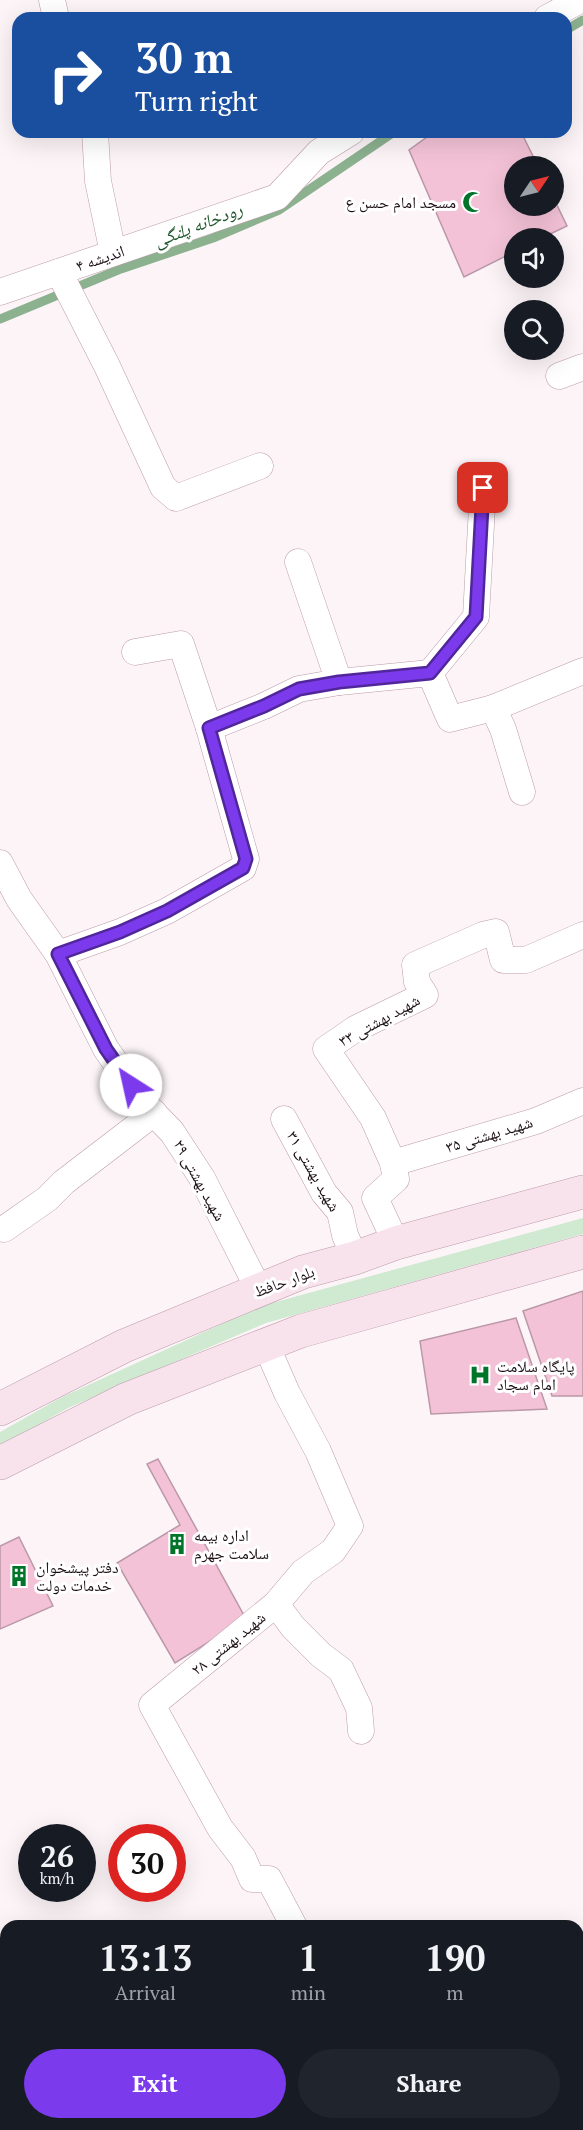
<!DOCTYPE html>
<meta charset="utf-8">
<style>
:root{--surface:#171b24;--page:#20242c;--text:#f1f3f6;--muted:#9ea1a6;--accent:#7c3aed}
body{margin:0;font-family:"PT Serif","Noto Naskh Arabic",serif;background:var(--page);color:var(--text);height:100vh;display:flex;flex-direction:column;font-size:22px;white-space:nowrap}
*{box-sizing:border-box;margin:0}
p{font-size:20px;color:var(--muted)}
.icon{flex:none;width:33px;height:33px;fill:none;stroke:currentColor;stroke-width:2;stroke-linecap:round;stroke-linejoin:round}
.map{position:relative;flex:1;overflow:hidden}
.details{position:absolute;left:0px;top:1920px;width:584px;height:210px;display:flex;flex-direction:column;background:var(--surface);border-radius:18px 18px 0 0;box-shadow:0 6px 24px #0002}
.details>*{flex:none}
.banner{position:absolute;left:12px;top:12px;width:560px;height:126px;border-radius:18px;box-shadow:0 6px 24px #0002;background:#1a4fa0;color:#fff;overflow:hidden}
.needle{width:39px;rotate:55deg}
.controls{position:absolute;left:504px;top:156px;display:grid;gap:12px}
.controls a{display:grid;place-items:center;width:60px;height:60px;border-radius:50%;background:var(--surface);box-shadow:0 6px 24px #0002;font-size:30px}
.speed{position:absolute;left:18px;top:1824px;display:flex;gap:12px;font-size:30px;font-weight:700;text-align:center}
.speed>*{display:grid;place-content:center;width:78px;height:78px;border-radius:50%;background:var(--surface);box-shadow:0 6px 24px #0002;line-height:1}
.speed small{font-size:15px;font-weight:400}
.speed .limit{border:9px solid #d22;background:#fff;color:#111}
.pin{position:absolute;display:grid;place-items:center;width:51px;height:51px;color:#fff;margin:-26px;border-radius:12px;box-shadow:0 3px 9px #0006}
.me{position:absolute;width:66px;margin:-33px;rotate:325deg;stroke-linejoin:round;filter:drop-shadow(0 0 4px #0008)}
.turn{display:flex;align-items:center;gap:21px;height:126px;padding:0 24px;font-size:27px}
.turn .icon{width:78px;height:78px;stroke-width:2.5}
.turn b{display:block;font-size:42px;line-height:51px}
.eta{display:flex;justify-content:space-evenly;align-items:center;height:102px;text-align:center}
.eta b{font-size:36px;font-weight:700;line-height:42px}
.cta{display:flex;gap:12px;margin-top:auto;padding:12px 24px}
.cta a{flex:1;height:69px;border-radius:36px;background:var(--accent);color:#fff;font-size:24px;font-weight:700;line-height:69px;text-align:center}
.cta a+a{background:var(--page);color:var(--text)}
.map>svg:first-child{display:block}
</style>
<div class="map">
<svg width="583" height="2130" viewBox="0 0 583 2130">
<rect width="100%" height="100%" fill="#fcf4f7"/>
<path fill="#d0ead2" d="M583 1218V1234L266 1323 68 1408 0 1447V1432L62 1397 261 1306Z"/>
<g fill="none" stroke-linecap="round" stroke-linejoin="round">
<g stroke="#8bb18f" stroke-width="9">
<path d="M566 30 583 20"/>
<path d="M0 319 118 270 213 238 279 210 394 132"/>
</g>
</g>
<g fill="#f4c2d7" stroke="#bb98a7" stroke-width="1.5">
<path d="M434 132H521L538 166H514V206H554V199L567 226 542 238H514V252L464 277 409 150Z"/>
<path d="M583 1291V1396H552L523 1311Z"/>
<path d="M516 1318 547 1409 431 1414 420 1341Z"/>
<path d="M158 1459 246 1619 175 1663 117 1563 180 1525 147 1464Z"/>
<path d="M19 1537 53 1606 0 1629V1546Z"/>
</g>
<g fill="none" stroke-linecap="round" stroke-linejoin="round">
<defs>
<g id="minor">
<path d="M52 0 56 18"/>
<path d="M547 18 580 0"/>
<path d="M95 132 98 181 113 253"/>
<path d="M59 272 107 366 163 487 176 498 260 466"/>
<path d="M0 292 277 197 319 152 351 132"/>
<path d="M559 376 583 367"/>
<path d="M298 562 339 682"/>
<path d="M135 652 181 644 209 728"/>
<path d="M430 673 476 617 483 488"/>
<path d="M493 708 503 729 522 792"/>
<path d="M0 863 19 899 58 954 106 1049 144 1103 172 1132 202 1178 259 1290"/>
<path d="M58 954 120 932 167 911 243 868 246 859 209 728 264 706 299 689 339 682 430 673 450 719 493 708 583 671"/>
<path d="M284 1119 324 1193 340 1212 345 1235 355 1258"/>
<path d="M393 1163 536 1121 583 1101"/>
<path d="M4 1229 47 1199 64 1182 154 1113"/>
<path d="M396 1243 375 1198 396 1179 393 1163 373 1118 326 1049 355 1029 425 995 417 982 415 965 483 935 496 932 503 960H526L583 935"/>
<path d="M266 1345 287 1393 318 1451 350 1526 333 1551 303 1572 276 1604 152 1705 220 1828 243 1858 252 1879H269L294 1926"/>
<path d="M276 1604 293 1627 321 1655 341 1670 359 1708 361 1731"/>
<path d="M578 2026 583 2025"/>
<path d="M379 2124 380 2130"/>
<path d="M300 2130 312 2124"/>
</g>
<g id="secondary">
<path d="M0 1409 124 1346 303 1272 355 1258 396 1243 583 1192"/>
<path d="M0 1463 127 1399 301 1331 583 1252"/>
</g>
</defs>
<use href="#minor" stroke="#bd9ba9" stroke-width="27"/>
<use href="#secondary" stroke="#bd9ba9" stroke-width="34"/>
<use href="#minor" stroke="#fff" stroke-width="26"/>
<use href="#secondary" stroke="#f8e3ec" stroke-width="33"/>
</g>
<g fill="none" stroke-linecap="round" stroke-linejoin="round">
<defs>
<path id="route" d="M131 1085 106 1049 58 954 120 932 167 911 243 868 246 859 209 728 264 706 299 689 339 682 430 673 476 617 483 488"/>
</defs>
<use href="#route" stroke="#51269a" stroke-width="15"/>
<use href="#route" stroke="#7c3aed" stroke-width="10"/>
</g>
<defs>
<symbol id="mosque-bare" viewBox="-9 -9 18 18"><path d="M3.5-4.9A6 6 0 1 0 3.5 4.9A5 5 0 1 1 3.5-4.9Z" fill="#007429" stroke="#fff" stroke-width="2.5" paint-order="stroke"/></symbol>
<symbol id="hospital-bare" viewBox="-9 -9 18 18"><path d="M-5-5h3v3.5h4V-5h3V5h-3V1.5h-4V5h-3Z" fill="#007429" stroke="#fff" stroke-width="2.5" paint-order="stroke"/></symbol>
<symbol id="building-bare" viewBox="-9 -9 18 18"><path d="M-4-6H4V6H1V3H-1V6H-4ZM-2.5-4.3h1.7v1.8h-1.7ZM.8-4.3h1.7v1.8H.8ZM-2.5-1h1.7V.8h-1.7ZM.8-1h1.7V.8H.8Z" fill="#007429" stroke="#fff" stroke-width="2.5" paint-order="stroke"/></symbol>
</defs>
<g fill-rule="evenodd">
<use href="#mosque-bare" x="458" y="187" width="30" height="30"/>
<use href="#hospital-bare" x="465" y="1360" width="30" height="30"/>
<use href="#building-bare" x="162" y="1529" width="30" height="30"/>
<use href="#building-bare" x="4" y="1561" width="30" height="30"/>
</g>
<g text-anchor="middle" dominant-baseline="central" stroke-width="6" stroke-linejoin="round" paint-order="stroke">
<g font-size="16" fill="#1c1016" stroke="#fff" text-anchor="start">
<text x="456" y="202" text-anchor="end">مسجد امام حسن ع</text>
<text x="497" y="1366">پایگاه سلامت<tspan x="497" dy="18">امام سجاد</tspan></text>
<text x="194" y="1535">اداره بیمه<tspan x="194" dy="18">سلامت جهرم</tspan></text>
<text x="36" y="1567">دفتر پیشخوان<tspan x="36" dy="18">خدمات دولت</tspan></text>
</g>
<g font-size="16" fill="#1c1016" stroke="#fff">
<text transform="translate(100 258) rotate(-19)">اندیشه ۴</text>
<text transform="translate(379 1020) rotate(-29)">شهید بهشتی ۳۳</text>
<text transform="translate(489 1134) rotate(-17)">شهید بهشتی ۳۵</text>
<text transform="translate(314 1171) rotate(60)">شهید بهشتی ۳۱</text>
<text transform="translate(200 1180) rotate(61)">شهید بهشتی ۲۹</text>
<text transform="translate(284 1281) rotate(-20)">بلوار حافظ</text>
<text transform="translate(228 1643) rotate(-39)">شهید بهشتی ۲۸</text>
</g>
<g font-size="18" font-style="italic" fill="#1e5629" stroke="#fff">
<text transform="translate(198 224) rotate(-21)">رودخانه پلنگی</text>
</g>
</g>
</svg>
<div class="controls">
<a><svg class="needle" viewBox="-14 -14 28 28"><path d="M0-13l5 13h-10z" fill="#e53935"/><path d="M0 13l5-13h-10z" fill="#9ea1a6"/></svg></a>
<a><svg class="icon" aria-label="sound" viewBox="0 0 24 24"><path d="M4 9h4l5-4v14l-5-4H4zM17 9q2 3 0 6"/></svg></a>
<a><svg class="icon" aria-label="search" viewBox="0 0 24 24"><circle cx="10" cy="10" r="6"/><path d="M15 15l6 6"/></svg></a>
</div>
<div class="speed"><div>26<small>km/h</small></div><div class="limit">30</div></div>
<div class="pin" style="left:483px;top:488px;background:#d93025"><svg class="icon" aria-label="arrive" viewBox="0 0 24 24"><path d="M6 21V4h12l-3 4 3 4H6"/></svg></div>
<svg class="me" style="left:131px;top:1085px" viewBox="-20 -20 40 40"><circle r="19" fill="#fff"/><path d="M0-13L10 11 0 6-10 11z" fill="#7c3aed"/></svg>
<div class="banner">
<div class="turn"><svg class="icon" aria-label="right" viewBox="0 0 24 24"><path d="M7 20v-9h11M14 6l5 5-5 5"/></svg><div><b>30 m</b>Turn right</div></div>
</div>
<section class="details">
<div class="eta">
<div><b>13:13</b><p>Arrival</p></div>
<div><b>1</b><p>min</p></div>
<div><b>190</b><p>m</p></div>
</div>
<div class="cta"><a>Exit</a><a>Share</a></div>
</section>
</div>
